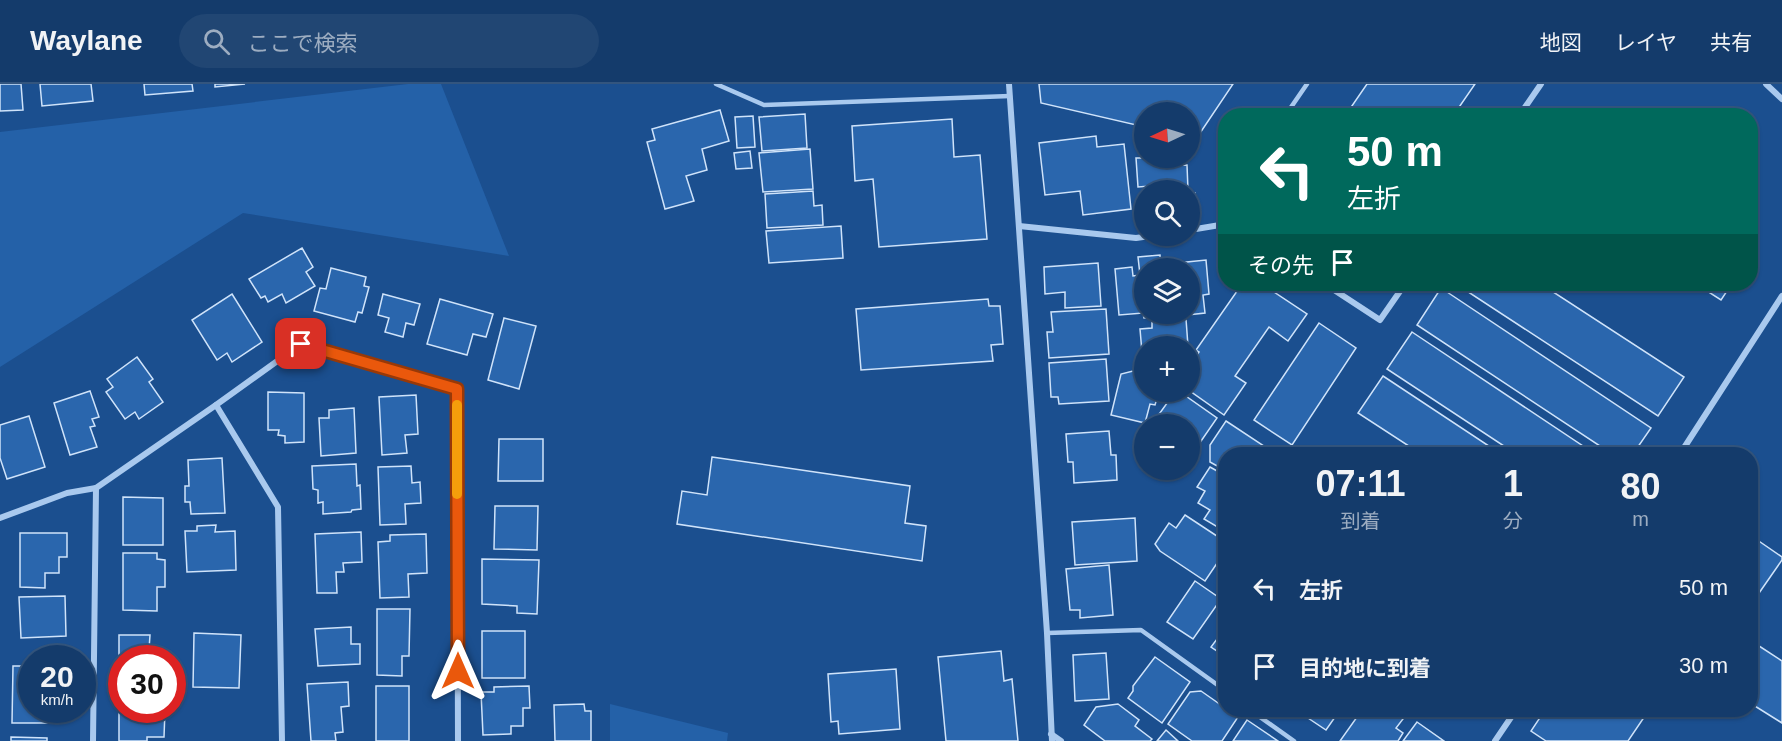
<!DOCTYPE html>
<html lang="ja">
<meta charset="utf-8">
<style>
:root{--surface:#143b6b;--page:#214673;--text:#f1f3f6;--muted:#9dadc1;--line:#33557e}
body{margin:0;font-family:Arial,"Noto Sans JP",sans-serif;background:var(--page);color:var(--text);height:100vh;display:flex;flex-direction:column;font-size:22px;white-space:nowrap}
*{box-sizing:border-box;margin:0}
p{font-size:20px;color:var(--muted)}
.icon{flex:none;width:33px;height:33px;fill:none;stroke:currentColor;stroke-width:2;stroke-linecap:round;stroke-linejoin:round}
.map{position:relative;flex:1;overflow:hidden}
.panel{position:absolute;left:1218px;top:363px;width:540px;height:270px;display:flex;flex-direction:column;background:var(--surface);border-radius:24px;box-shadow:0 2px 4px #0004,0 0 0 2px var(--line)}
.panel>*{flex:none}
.banner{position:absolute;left:1218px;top:24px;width:540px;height:183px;border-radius:24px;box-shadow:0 2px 4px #0004,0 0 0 2px var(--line);background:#00695c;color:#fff;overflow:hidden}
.needle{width:39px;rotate:266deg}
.tools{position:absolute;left:1134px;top:18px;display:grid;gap:12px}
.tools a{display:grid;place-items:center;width:66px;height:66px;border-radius:50%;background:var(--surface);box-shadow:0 2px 4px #0004,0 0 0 2px var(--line);font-size:30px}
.speed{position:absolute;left:18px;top:561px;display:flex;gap:12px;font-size:30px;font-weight:700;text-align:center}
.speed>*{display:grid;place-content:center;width:78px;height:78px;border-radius:50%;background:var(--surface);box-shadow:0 2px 4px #0004,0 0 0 2px var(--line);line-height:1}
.speed small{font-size:15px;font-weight:400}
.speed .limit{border:9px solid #d22;background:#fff;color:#111}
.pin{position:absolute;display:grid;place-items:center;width:51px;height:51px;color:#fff;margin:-26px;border-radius:12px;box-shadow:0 3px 9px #0006}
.me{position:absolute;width:66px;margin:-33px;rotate:0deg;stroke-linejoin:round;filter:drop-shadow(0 0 4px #0008)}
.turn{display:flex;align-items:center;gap:21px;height:126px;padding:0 30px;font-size:27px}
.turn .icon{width:78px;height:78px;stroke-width:2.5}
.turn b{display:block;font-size:42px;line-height:51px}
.then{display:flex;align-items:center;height:57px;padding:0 30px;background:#0003;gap:12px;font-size:22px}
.eta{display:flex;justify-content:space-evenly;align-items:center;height:102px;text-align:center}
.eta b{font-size:36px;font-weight:700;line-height:42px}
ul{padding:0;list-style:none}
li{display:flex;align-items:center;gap:18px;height:78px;padding:0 30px}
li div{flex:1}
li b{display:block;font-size:22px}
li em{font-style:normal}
header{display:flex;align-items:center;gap:36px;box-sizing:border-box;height:84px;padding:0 30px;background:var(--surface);border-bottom:2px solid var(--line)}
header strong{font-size:28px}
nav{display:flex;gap:33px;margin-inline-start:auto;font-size:21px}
.search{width:420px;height:54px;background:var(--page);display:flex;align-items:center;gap:15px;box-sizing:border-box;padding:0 21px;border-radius:33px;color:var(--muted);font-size:22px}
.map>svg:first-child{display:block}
</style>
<header>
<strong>Waylane</strong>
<div class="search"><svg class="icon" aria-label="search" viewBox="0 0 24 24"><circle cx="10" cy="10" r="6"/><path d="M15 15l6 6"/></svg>ここで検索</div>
<nav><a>地図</a><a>レイヤ</a><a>共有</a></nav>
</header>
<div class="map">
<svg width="1782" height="657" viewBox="0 0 1782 657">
<rect width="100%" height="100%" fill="#1b4f8f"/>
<g fill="#2461a8">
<path d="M408 0H441L509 172 243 129 0 283V48Z"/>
<path d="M610 620 728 649 727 657H610Z"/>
</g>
<g fill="#2a66ad" stroke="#cfe3fa" stroke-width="1.5">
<path d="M0 0H21L23 26 0 27Z"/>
<path d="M40 0H91L93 17 42 22Z"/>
<path d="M144 0H192L193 7 145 11Z"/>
<path d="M215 0H245L215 3Z"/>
<path d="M1039 0H1233L1190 64V28H1144V58L1141 57V42L1041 19Z"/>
<path d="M1367 0H1475L1453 32H1345Z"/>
<path d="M720 26 729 57 702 65 707 86 686 92 694 117 665 125 647 58 655 56 652 45Z"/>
<path d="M805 30 807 64 762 67 759 33Z"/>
<path d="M753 32 755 63 737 64 735 33Z"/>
<path d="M952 35 954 73 980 71 987 155 879 163 873 95 855 97 852 42Z"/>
<path d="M1096 52 1097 63 1124 60 1131 125 1083 131 1080 107 1045 111 1039 59Z"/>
<path d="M810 65 813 105 763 108 759 69Z"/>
<path d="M750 67 752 84 736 85 734 69Z"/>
<path d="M1136 74H1156V82L1187 81 1188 106H1150V102L1138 103Z"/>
<path d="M813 107 814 122 822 121 823 141 767 144 765 110Z"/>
<path d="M1190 109H1195L1196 129H1190Z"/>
<path d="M841 142 843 174 769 179 766 147Z"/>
<path d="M302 164 313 183 306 188 315 202 286 219 282 210 268 218 265 212 261 214 249 195Z"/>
<path d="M1160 171 1161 184H1144V230H1165V232L1144 234 1143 229 1119 231 1115 185 1132 183 1133 192 1140 191 1138 173Z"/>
<path d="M1206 176 1209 210 1203 211 1205 229 1178 232 1177 230H1190V184H1177V179Z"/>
<path d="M1098 179 1101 222 1065 224V208L1045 210 1044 183Z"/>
<path d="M331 184 366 193 364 202 369 203 362 229 358 228 355 238 314 227 320 204 326 205Z"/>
<path d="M1242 200H1262L1307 230 1288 257 1269 243 1235 292 1246 299 1224 331 1190 307V283L1199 268 1196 266Z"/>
<path d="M1456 200H1541L1684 293 1658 332Z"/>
<path d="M1696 200H1715L1727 207 1721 216Z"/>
<path d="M1441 204 1651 344 1633 370H1612L1417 241Z"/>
<path d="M232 210 262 258 232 278 227 269 217 276 192 236Z"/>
<path d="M383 210 420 220 414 241 406 239 403 253 385 248 389 234 378 231Z"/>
<path d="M440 215 493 230 486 253 473 250 467 271 427 260Z"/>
<path d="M988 215 989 222H1000L1003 260 991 261 993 277 861 286 856 225Z"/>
<path d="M1106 225 1109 270 1049 274 1047 248H1053L1051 228Z"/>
<path d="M504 234 536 242 519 305 488 296Z"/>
<path d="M1186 235 1188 262H1144V279L1143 280 1140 245 1152 244V237Z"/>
<path d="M1319 239 1356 264 1292 361 1254 336Z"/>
<path d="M1412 248 1595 370H1516L1387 285Z"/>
<path d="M137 273 153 295 149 298 163 318 139 335 135 328 125 335 106 308 113 303 107 295Z"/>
<path d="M1106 275 1109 317 1059 320 1058 313H1051L1049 279Z"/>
<path d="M1133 287 1144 290V308H1159L1155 321 1150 320 1145 339 1111 331 1121 290Z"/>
<path d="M1383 292 1501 370H1421L1358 329Z"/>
<path d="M90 307 99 333 92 335 95 342 90 343 97 363 70 371 54 319Z"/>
<path d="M268 308 304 309V358L285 359V352L278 351 279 346H268Z"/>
<path d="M1175 308H1180L1217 334 1190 373V340H1152Z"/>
<path d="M416 311 418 350 405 351 407 369 382 371 379 313Z"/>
<path d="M354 324 356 369 321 372 319 334H329V326Z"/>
<path d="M29 332 45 383 7 395 0 374V341Z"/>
<path d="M1226 337 1273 368 1272 370H1226V387L1210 378V361Z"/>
<path d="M1109 347 1111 371H1116L1117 396 1074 399 1073 378H1068L1066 350Z"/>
<path d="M499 355H543V397H498Z"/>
<path d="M712 373 910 402 905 439 926 442 922 477 677 440 682 407 707 411Z"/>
<path d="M222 374 225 429 191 430 190 418H185V402H189L188 376Z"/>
<path d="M356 380 357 402 360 401 361 425 352 426 351 428 323 430V418L318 419V406L313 405 312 382Z"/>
<path d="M411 382 412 399 420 398 421 419 405 420 406 440 380 441 378 383Z"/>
<path d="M1210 383 1226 392V448L1204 435 1210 426 1198 419 1205 407 1197 403Z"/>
<path d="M123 413 163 414V461H123Z"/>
<path d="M495 422H538L537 466 494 465Z"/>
<path d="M1185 431 1226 458V466L1205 497 1160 467 1155 460 1169 439 1176 444Z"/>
<path d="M1135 434 1137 477 1075 481 1072 438Z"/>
<path d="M216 441 215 448 235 447 236 486 187 488 185 447H197V442Z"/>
<path d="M361 448 362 478 343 479 344 488H336L337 509H317L315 450Z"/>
<path d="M20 449H67V473H59V489H45V504L20 503Z"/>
<path d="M426 450 427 489 408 490 409 513 380 514 378 458 390 457V451Z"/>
<path d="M1750 451 1782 473V476L1750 522Z"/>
<path d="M123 469H157V475L165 476V503H157V527L123 526Z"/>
<path d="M482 475 539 476 537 530 517 529V522L482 520Z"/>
<path d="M1109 481 1113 531 1080 534V526H1070L1066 485Z"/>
<path d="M1195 497 1221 515 1193 555 1167 538Z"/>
<path d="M65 512 66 552 21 554 19 513Z"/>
<path d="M377 525H410L409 572H402V592L377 591Z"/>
<path d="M351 543V560H360V580L318 582 315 545Z"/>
<path d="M1226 543V573L1211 563Z"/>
<rect x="482" y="547" width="43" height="47"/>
<path d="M194 549 241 551 239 604 193 603Z"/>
<path d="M119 551H150L149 566H155V574H122V606H119Z"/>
<path d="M1756 560 1782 577V639L1750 619V569Z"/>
<path d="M1001 567 1004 597 1012 595 1018 657H946L938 573Z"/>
<path d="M1106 569 1109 615 1075 617 1073 571Z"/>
<path d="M1155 573 1190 598 1162 639 1128 614 1133 607V602Z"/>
<path d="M13 582H32V626H55V639H12Z"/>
<path d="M896 585 900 645 839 650 838 637 831 638 828 590Z"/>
<path d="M348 598 349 622 341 623 343 648 335 649 336 657H311L307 600Z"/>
<rect x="376" y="602" width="33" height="55"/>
<path d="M529 602 530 624H523V642H511V650L483 651 481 608H494V603Z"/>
<path d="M1201 607 1238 633 1222 657H1192L1168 640 1190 608Z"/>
<path d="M119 613H122V626H165L164 653H147V657H119Z"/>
<path d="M584 620 585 627H591V657H555L554 621Z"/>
<path d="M1118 620 1139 636 1135 642 1152 655 1150 657H1105L1084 641 1096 623Z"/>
<path d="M1296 626H1340L1326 646Z"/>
<path d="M1362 626H1389L1403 635 1396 644 1403 649 1398 657H1340Z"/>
<path d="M1545 626H1649L1628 657H1546L1531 647Z"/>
<path d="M1247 636 1278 657H1233Z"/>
<path d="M1417 638 1444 657H1403Z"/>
<path d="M1166 646 1178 657H1157Z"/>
<path d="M11 653 47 654V657H11Z"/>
</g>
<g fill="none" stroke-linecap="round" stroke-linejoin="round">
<g stroke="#a9c9ee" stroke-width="4.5">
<path d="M716 0 764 21 1010 12"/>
<path d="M1285 32 1307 0"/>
<path d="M1047 549 1141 546 1226 607"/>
<path d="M1250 626 1294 657"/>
</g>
<g stroke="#a9c9ee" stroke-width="6">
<path d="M1009 0 1047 549 1052 657"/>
<path d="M1766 0 1782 15"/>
<path d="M1519 32 1541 0"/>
<path d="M1019 142 1136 154 1150 152"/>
<path d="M1190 146 1226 140"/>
<path d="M1325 200 1380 236 1405 200"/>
<path d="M216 321 278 423 282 657"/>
<path d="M1680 370 1782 212"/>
<path d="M0 434 67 409 96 404 216 321 301 260 457 305 458 657"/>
<path d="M1051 650 1061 657"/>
<path d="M93 657 96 404"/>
<path d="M1495 657 1516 626"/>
</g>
</g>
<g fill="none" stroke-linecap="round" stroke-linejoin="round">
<defs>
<path id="route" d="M301 260 457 305 458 587"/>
</defs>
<use href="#route" stroke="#983908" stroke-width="15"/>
<use href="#route" stroke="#ea580c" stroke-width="10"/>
<path stroke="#f59e0b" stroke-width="10" d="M457 321V410"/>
</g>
</svg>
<div class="tools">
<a><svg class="needle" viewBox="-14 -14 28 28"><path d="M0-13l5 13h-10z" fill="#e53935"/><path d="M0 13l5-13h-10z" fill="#9dadc1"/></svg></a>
<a><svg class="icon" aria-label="search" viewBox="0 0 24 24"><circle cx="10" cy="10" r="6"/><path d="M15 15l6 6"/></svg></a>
<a><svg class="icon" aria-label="layers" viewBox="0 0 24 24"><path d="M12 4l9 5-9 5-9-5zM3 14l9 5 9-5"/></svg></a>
<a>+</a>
<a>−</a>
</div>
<div class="speed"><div>20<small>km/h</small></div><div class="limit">30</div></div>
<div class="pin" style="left:301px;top:260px;background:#d93025"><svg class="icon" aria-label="arrive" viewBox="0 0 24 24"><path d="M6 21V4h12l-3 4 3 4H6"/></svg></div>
<svg class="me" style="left:458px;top:587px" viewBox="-20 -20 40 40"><path d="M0-17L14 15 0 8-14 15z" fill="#ea580c" stroke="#fff" stroke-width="4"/></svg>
<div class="banner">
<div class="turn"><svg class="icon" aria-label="left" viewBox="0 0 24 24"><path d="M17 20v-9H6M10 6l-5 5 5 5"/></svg><div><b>50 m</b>左折</div></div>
<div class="then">その先<svg class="icon" aria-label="arrive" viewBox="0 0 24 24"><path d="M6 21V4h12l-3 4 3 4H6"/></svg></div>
</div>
<section class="panel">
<div class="eta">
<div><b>07:11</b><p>到着</p></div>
<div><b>1</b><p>分</p></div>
<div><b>80</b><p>m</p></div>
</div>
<ul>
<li><svg class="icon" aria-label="left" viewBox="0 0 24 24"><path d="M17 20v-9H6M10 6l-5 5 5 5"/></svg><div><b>左折</b></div><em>50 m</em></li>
<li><svg class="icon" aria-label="arrive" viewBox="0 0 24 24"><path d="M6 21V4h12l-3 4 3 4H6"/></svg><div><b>目的地に到着</b></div><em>30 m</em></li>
</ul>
</section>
</div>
